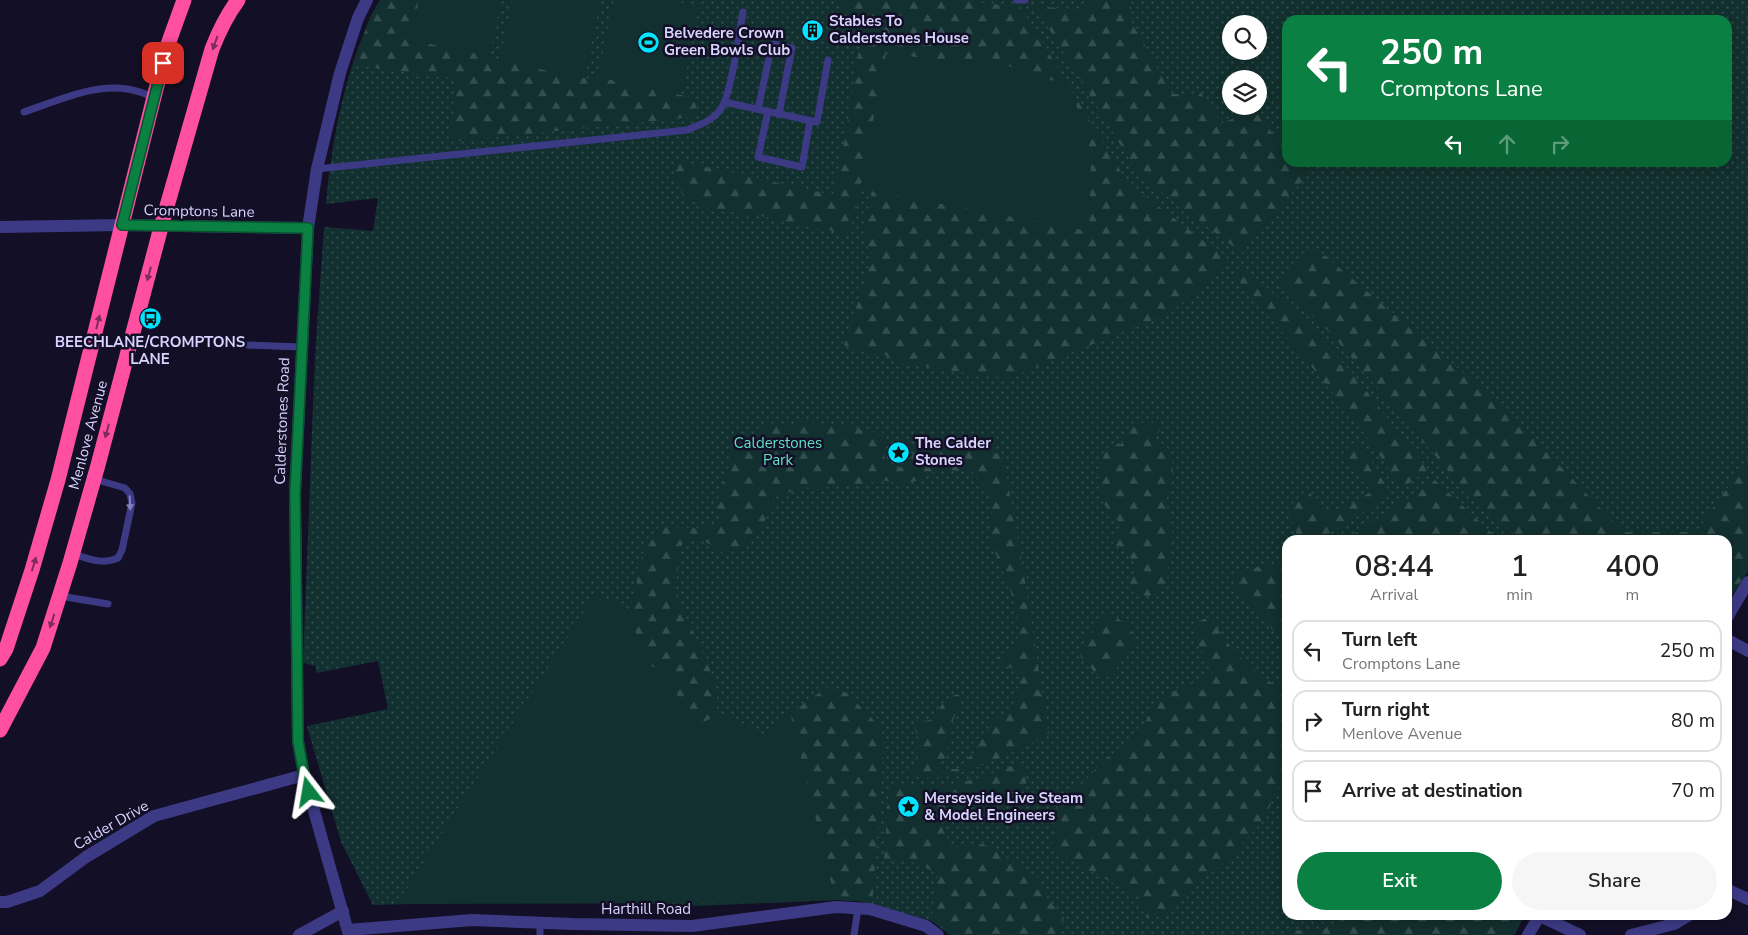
<!DOCTYPE html>
<style>
:root{--surface:#fff;--page:#f6f6f6;--text:#222;--muted:#767676;--line:#e0e0e0;--accent:#0b8043}
body{margin:0;font-family:"Nunito Sans",sans-serif;background:var(--page);color:var(--text);height:100vh;display:flex;flex-direction:column;font-size:19px;white-space:nowrap}
*{box-sizing:border-box;margin:0}
p{font-size:16px;color:var(--muted)}
.icon{flex:none;width:28px;height:28px;fill:none;stroke:currentColor;stroke-width:2;stroke-linecap:round;stroke-linejoin:round}
.map{position:relative;flex:1;overflow:hidden}
.sheet{position:absolute;left:1282px;top:535px;width:450px;height:385px;display:flex;flex-direction:column;background:var(--surface);border-radius:15px;box-shadow:0 2px 12px #0003}
.sheet>*{flex:none}
.banner{position:absolute;left:1282px;top:15px;width:450px;height:152px;border-radius:15px;box-shadow:0 2px 12px #0003;background:#0b8043;color:#fff;overflow:hidden}
.controls{position:absolute;left:1222px;top:15px;display:grid;gap:10px}
.controls a{display:grid;place-items:center;width:45px;height:45px;border-radius:50%;background:var(--surface);box-shadow:0 2px 12px #0003;font-size:25px}
.pin{position:absolute;display:grid;place-items:center;width:42px;height:42px;color:#fff;margin:-21px;border-radius:10px;box-shadow:0 2px 8px #0006}
.me{position:absolute;width:55px;margin:-28px;rotate:346deg;stroke-linejoin:round;filter:drop-shadow(0 0 4px #0008)}
.turn{display:flex;align-items:center;gap:18px;height:105px;padding:0 15px;font-size:22px}
.turn .icon{width:65px;height:65px;stroke-width:2.5}
.turn b{display:block;font-size:35px;line-height:42px}
.lanes{display:flex;align-items:center;height:48px;padding:0 15px;background:#0003;justify-content:center;gap:25px;direction:ltr}
.lanes .off{opacity:.35}
.eta{display:flex;justify-content:space-evenly;align-items:center;height:85px;text-align:center}
.eta b{font-size:30px;font-weight:600;line-height:35px}
.primary-button{display:flex;gap:10px;margin-top:auto;padding:10px 15px}
.primary-button a{flex:1;height:58px;border-radius:30px;background:var(--accent);color:#fff;font-size:20px;font-weight:600;line-height:58px;text-align:center}
.primary-button a+a{background:var(--page);color:var(--text)}
ul{padding:0;list-style:none}
li{display:flex;align-items:center;gap:15px;height:62px;margin:0 10px 8px;padding:0 5px;border:2px solid var(--line);border-radius:15px}
li div{flex:1}
li b{display:block;font-size:19px}
li em{font-style:normal}
.map>svg:first-child{display:block}
</style>
<div class="map">
<svg width="1748" height="935" viewBox="0 0 1748 935">
<defs>
<pattern id="grass-dots" width="8" height="8" patternUnits="userSpaceOnUse" patternTransform="scale(1.25)"><rect width="8" height="8" fill="#12302f"/><path d="M2 2h.1M6 6h.1" fill="none" stroke="#344d4e" stroke-width="1.8" stroke-linecap="round"/></pattern>
<pattern id="forest-firs" width="22" height="20" patternUnits="userSpaceOnUse" patternTransform="scale(1.25)"><rect width="22" height="20" fill="#12302f"/><path d="M5 1l3.5 6h-7zM16 11l3.5 6h-7z" fill="#344d4e"/></pattern>
</defs>
<rect width="100%" height="100%" fill="#130f26"/>
<path fill="url(#grass-dots)" fill-rule="evenodd" d="M380 0H1748V571L1728 601V540H1288V915H1525L1513 935H950L932 921 860 901 835 900 697 906 572 900 373 905 341 842 307 726 388 709 378 661 316 673V666L303 663 315 355 324 227 373 231 378 198 326 204C332 137 347 59 380 0ZM1288 20H1728V162H1288ZM1231 24H1259V51H1231ZM1231 79H1259V106H1231Z"/>
<g fill="url(#forest-firs)">
<path d="M380 0H419L411 40 490 56 500 61 585 78 598 77 681 95 698 100 693 117 449 142 458 79 353 65 370 17Z"/>
<path d="M840 0H959L1021 7 1127 182 1231 262 1170 313 1006 379 895 362 885 355 872 354 844 346 873 254 862 239 872 191 1089 230 862 183 850 230 842 235 829 230 790 224 767 217 710 209 685 201 676 178 674 160 833 195 846 132 863 24 841 14Z"/>
<path d="M1088 0H1131V21L1172 94 1201 93 1222 123 1244 114 1261 115 1275 138 1287 132 1288 162 1306 163 1309 172 1242 253 1139 175 1035 6 1082 10Z"/>
<path d="M1316 248 1507 410 1623 532H1696L1748 459V571L1728 601V540H1521L1468 494 1333 336 1279 281Z"/>
<path d="M1243 267 1296 313 1354 375 1428 470 1402 488 1355 420 1302 355 1235 277Z"/>
<path d="M804 421 858 428 867 432 882 431 885 437 884 461 889 467 897 468 908 464 916 448 920 444 937 449H982L1003 455 1022 563 1049 735C1018 749 962 779 929 778 921 778 913 776 906 775L915 770 918 737 914 727 918 722 930 720C941 709 943 697 959 694L961 704 953 720 946 756 939 765 936 775 950 769H959L978 747 981 736 989 731 988 721 1005 714 1014 705 1022 672 1005 666 998 659 1002 653 1015 648 1018 637V620L1011 592 1004 579 1003 566 991 546 989 527 992 515 991 505 987 489 972 472 939 469 919 480 903 484 881 480 866 484 831 486 817 490 805 487 787 493H777L766 519 746 548 722 554C711 543 697 535 682 544 680 560 674 577 677 594 679 600 681 606 683 612 691 632 748 723 695 723 684 713 679 700 673 687 671 684 670 679 667 676 663 672 655 670 651 666 637 651 624 603 637 586L636 573 649 537 666 527 700 528 719 523 718 498 730 463V442L747 435 754 439 763 431 764 426 787 427Z"/>
<path d="M1151 422 1158 424 1160 430 1153 439 1168 448 1173 464 1172 483 1166 501 1173 535 1168 568 1167 587 1164 591 1148 596 1135 594 1129 587 1137 564 1108 538 1118 533 1121 523 1114 518 1102 501 1099 474 1105 451 1113 443 1122 444 1133 423Z"/>
<path d="M1361 442 1391 495 1318 540H1299L1288 512 1294 502 1309 489 1314 502 1327 512 1345 507 1371 492 1346 457 1349 444Z"/>
<path d="M1435 480 1499 540H1345Z"/>
<path d="M1287 565H1288L1287 650 1283 640 1264 621 1248 599 1234 592 1233 573 1265 566Z"/>
<path d="M1109 615C1127 622 1132 626 1134 645 1126 651 1118 667 1111 677L1097 675 1080 656 1084 645 1085 635 1094 632 1098 621Z"/>
<path d="M1209 617 1233 650 1252 669 1276 686 1287 679V766L1264 820 1225 862 1194 886 1164 916 1145 917 1139 897 1072 861 1051 848 1057 822 1058 797 1085 781 1104 760 1137 737 1155 705 1179 688 1213 674 1196 640 1197 622Z"/>
<path d="M828 687 847 693 884 731 882 777 872 904 860 901 835 900 790 713Z"/>
<path d="M1019 763 1026 765V785L989 803 992 820 970 824 950 807 935 812 951 847 983 844 1005 857 1040 879 1048 900 1064 917 1059 935H950L932 921 934 895 938 875 919 863 884 860 889 785 937 787 976 779Z"/>
<path d="M1352 915H1525L1514 935H1280L1288 930 1320 931Z"/>
</g>
<g fill="#12302f">
<path d="M419 0H501L490 56 411 40Z"/>
<path d="M512 0H600L585 78 500 61Z"/>
<path d="M614 0H668L699 6 681 95 598 77Z"/>
<path d="M886 54 1008 66 1063 84 1084 119 1091 157 1089 231 860 189Z"/>
<path d="M596 593 630 610 635 632 650 665 668 676 687 716 695 723H701L723 714 764 735 790 713 835 900 765 903 397 904Z"/>
</g>
<g fill="none" stroke-linecap="round" stroke-linejoin="round">
<g stroke="#3d3a85" stroke-width="7">
<path d="M1017 0H1025"/>
<path d="M724 102 817 122 828 60"/>
<path d="M758 109 772 44 792 48 779 114"/>
<path d="M24 112C57 101 92 84 127 89 136 90 145 94 154 97"/>
<path d="M768 112 758 157 802 167 810 121"/>
<path d="M317 169 687 130C699 125 712 121 720 110 731 98 739 32 743 12"/>
<path d="M247 345 301 347"/>
<path d="M73 554C89 559 102 565 118 558L122 550 132 503 130 494 125 488 94 479"/>
<path d="M60 596 108 604"/>
<path d="M540 935V923"/>
<path d="M854 935 858 908"/>
</g>
<g stroke="#3d3a85" stroke-width="12">
<path d="M0 227 122 225 308 228"/>
<path d="M1728 616 1748 582"/>
<path d="M1728 640 1748 651"/>
<path d="M1728 890 1748 899"/>
<path d="M0 902H7L40 891 86 857 154 816 304 775"/>
<path d="M1540 916 1580 935"/>
<path d="M348 930 472 920 573 924 692 926 836 907 870 909 926 926 938 935"/>
<path d="M299 935 343 911"/>
<path d="M349 935 304 775 298 741 295 493 308 228 317 169 340 73 358 18 367 0"/>
<path d="M1528 935 1540 915"/>
<path d="M1631 935 1674 924 1689 915"/>
</g>
<g stroke="#ff4fa3" stroke-width="15">
<path d="M0 659 6 649 32 570 58 480 154 97 167 47 184 0"/>
<path d="M0 730 43 648 70 563 98 465 161 227 212 49C219 31 227 15 238 0"/>
</g>
</g>
<defs><path id="oneway-solid" d="M-6-.8H1V-3.2L6.5 0L1 3.2V.8H-6Z" transform="scale(1.25)"/></defs>
<g fill="#7d2c5e">
<use href="#oneway-solid" transform="translate(215 43) rotate(110)"/>
<use href="#oneway-solid" transform="translate(149 274) rotate(105)"/>
<use href="#oneway-solid" transform="translate(98 322) rotate(-76)"/>
<use href="#oneway-solid" transform="translate(107 431) rotate(105)"/>
<use href="#oneway-solid" transform="translate(34 564) rotate(-73)"/>
<use href="#oneway-solid" transform="translate(52 621) rotate(108)"/>
</g>
<use fill="#837fbc" href="#oneway-solid" transform="translate(130 503) rotate(88)"/>
<g fill="none" stroke-linecap="round" stroke-linejoin="round">
<defs>
<path id="route" d="M163 63 122 225 308 228 295 493 298 741 304 775 309 792"/>
</defs>
<use href="#route" stroke="#07532c" stroke-width="12"/>
<use href="#route" stroke="#0b8043" stroke-width="9"/>
</g>
<defs>
<symbol id="building-disc" viewBox="-11 -11 22 22"><circle r="9.5" fill="#00e5ff" stroke="#130f26"/><path d="M-4-6H4V6H1V3H-1V6H-4ZM-2.5-4.3h1.7v1.8h-1.7ZM.8-4.3h1.7v1.8H.8ZM-2.5-1h1.7V.8h-1.7ZM.8-1h1.7V.8H.8Z" fill="#111"/></symbol>
<symbol id="stadium-disc" viewBox="-11 -11 22 22"><circle r="9.5" fill="#00e5ff" stroke="#130f26"/><path d="M0-5a6.5 5 0 1 0 0 10a6.5 5 0 1 0 0-10ZM-3.5-1.8h7v3.6h-7Z" fill="#111"/></symbol>
<symbol id="bus-disc" viewBox="-11 -11 22 22"><circle r="9.5" fill="#00e5ff" stroke="#130f26"/><path d="M-5-6H5V4H4V6H2V4H-2V6H-4V4H-5ZM-3.5-4V0h7V-4ZM-3.5 1.2v1.5H-2V1.2ZM2 1.2v1.5H3.5V1.2Z" fill="#111"/></symbol>
<symbol id="sight-disc" viewBox="-11 -11 22 22"><circle r="9.5" fill="#00e5ff" stroke="#130f26"/><path d="M0-6L1.8-2.2L6-1.7L2.9 1.2L3.7 5.4L0 3.3L-3.7 5.4L-2.9 1.2L-6-1.7L-1.8-2.2Z" fill="#111"/></symbol>
</defs>
<g fill-rule="evenodd">
<use href="#building-disc" x="800" y="18" width="25" height="25"/>
<use href="#stadium-disc" x="636" y="30" width="25" height="25"/>
<use href="#bus-disc" x="138" y="306" width="25" height="25"/>
<use href="#sight-disc" x="886" y="440" width="25" height="25"/>
<use href="#sight-disc" x="896" y="794" width="25" height="25"/>
</g>
<g text-anchor="middle" dominant-baseline="central" stroke-width="5" stroke-linejoin="round" paint-order="stroke">
<g font-size="15" font-weight="bold" fill="#d9d4ff" stroke="#130f26" text-anchor="start">
<text x="829" y="21">Stables To<tspan x="829" dy="17">Calderstones House</tspan></text>
<text x="664" y="33">Belvedere Crown<tspan x="664" dy="17">Green Bowls Club</tspan></text>
<text x="150" y="342" text-anchor="middle">BEECHLANE/CROMPTONS<tspan x="150" dy="17">LANE</tspan></text>
<text x="915" y="443">The Calder<tspan x="915" dy="17">Stones</tspan></text>
<text x="924" y="798">Merseyside Live Steam<tspan x="924" dy="17">&amp; Model Engineers</tspan></text>
</g>
<g font-size="15" fill="#d9d4ff" stroke="#130f26">
<text transform="translate(199 211) rotate(1)">Cromptons Lane</text>
<text transform="translate(282 421) rotate(-88)">Calderstones Road</text>
<text transform="translate(88 435) rotate(-75)">Menlove Avenue</text>
<text transform="translate(111 825) rotate(-30)">Calder Drive</text>
<text x="646" y="909">Harthill Road</text>
</g>
<g font-size="15" fill="#5fe0c0" stroke="#130f26">
<text x="778" y="443">Calderstones<tspan x="778" dy="17">Park</tspan></text>
</g>
</g>
</svg>
<div class="controls">
<a><svg class="icon" aria-label="search" viewBox="0 0 24 24"><circle cx="10" cy="10" r="6"/><path d="M15 15l6 6"/></svg></a>
<a><svg class="icon" aria-label="layers" viewBox="0 0 24 24"><path d="M12 4l9 5-9 5-9-5zM3 14l9 5 9-5"/></svg></a>
</div>
<div class="pin" style="left:163px;top:63px;background:#d93025"><svg class="icon" aria-label="arrive" viewBox="0 0 24 24"><path d="M6 21V4h12l-3 4 3 4H6"/></svg></div>
<svg class="me" style="left:309px;top:792px" viewBox="-20 -20 40 40"><path d="M0-17L14 15 0 8-14 15z" fill="#0b8043" stroke="#fff" stroke-width="4"/></svg>
<div class="banner">
<div class="turn"><svg class="icon" aria-label="left" viewBox="0 0 24 24"><path d="M17 20v-9H6M10 6l-5 5 5 5"/></svg><div><b>250 m</b>Cromptons Lane</div></div>
<div class="lanes"><svg class="icon" aria-label="left" viewBox="0 0 24 24"><path d="M17 20v-9H6M10 6l-5 5 5 5"/></svg><svg class="icon off" aria-label="ahead" viewBox="0 0 24 24"><path d="M12 20V5M6 11l6-6 6 6"/></svg><svg class="icon off" aria-label="right" viewBox="0 0 24 24"><path d="M7 20v-9h11M14 6l5 5-5 5"/></svg></div>
</div>
<section class="sheet">
<div class="eta">
<div><b>08:44</b><p>Arrival</p></div>
<div><b>1</b><p>min</p></div>
<div><b>400</b><p>m</p></div>
</div>
<ul>
<li><svg class="icon" aria-label="left" viewBox="0 0 24 24"><path d="M17 20v-9H6M10 6l-5 5 5 5"/></svg><div><b>Turn left</b><p>Cromptons Lane</p></div><em>250 m</em></li>
<li><svg class="icon" aria-label="right" viewBox="0 0 24 24"><path d="M7 20v-9h11M14 6l5 5-5 5"/></svg><div><b>Turn right</b><p>Menlove Avenue</p></div><em>80 m</em></li>
<li><svg class="icon" aria-label="arrive" viewBox="0 0 24 24"><path d="M6 21V4h12l-3 4 3 4H6"/></svg><div><b>Arrive at destination</b></div><em>70 m</em></li>
</ul>
<div class="primary-button"><a>Exit</a><a>Share</a></div>
</section>
</div>
